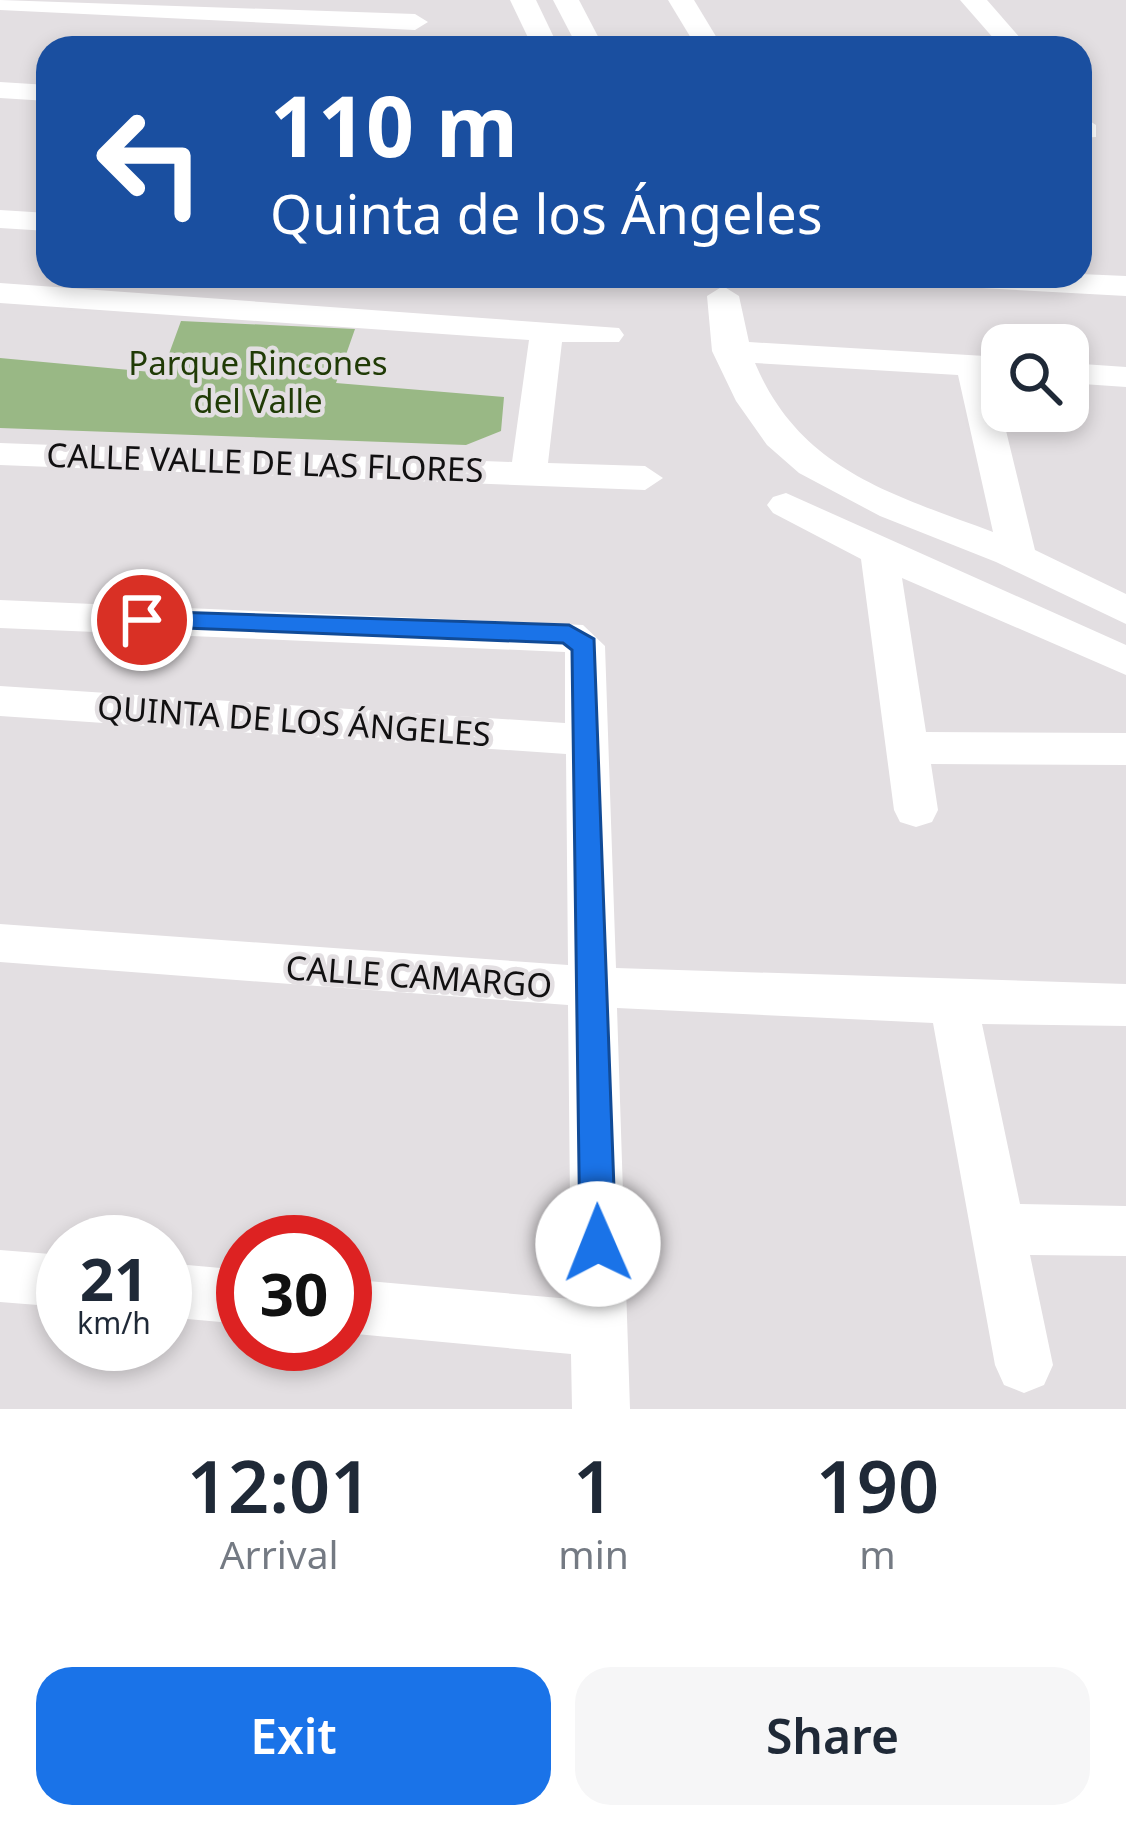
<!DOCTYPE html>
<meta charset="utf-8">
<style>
:root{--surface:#fff;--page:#f6f6f7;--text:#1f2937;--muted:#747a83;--accent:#1a73e8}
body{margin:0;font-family:"Noto Sans",sans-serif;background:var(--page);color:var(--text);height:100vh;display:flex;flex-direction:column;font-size:45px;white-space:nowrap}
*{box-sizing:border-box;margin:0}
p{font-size:39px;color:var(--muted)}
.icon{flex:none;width:66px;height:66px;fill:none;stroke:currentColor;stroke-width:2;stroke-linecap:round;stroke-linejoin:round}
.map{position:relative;height:1409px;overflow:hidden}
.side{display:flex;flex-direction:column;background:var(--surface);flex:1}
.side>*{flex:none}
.top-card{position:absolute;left:36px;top:36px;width:1056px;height:252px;border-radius:36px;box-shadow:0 6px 18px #0003;background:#1a4fa0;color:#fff;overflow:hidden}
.buttons{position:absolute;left:981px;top:324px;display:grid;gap:24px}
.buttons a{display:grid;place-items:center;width:108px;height:108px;border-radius:24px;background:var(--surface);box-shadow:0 6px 18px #0003;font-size:60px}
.speed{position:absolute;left:36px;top:1215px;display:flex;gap:24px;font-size:60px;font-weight:700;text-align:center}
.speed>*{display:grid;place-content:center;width:156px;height:156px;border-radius:50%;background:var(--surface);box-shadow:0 6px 18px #0003;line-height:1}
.speed small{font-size:30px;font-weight:400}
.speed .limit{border:18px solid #d22;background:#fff;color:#111}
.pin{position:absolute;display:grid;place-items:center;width:102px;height:102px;color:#fff;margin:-51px;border:6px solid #fff;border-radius:50%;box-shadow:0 3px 12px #0007}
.me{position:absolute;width:132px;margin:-66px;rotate:359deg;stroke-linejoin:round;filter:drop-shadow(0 0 9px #0008)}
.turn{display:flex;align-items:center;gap:42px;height:252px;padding:0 36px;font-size:54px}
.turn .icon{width:156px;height:156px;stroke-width:2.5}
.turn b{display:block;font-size:84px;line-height:102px}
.eta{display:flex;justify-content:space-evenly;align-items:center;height:204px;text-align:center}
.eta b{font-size:72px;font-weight:600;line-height:84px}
.cta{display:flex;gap:24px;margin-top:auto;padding:24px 36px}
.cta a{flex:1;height:138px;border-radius:36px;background:var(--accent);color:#fff;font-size:48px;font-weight:600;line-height:138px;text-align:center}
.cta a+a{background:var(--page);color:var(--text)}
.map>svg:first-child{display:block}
</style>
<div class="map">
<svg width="1126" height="1409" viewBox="0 0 1126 1409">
<rect width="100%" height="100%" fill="#e3dfe2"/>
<path fill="#99b885" d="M181 321 355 329 336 383 504 397 501 431 466 445 0 428V358L162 373Z"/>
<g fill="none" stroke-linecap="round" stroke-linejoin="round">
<g fill="#fff" fill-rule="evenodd">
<path d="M0 0 415 14 428 22 415 30 0 10Z"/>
<path d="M510 0H536L559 48H533Z"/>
<path d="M553 0H579L604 48H578Z"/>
<path d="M668 0H694L723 48H697Z"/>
<path d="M960 0H987L1029 48H1002Z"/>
<path d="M0 82 48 85V101L0 98Z"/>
<path d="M1080 115 1096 125V137L1080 138Z"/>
<path d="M0 210 48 213V231L0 228Z"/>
<path d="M1080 274 1126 276V296L945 286 929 276Z"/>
<path d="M0 283 619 328 624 335 619 342H562L548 463 645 466 663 478 645 490 0 465V443L512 462 529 340 0 303Z"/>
<path d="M723 286 739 296 749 342 1002 357V377H993L1035 550 1126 594V624L996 562 880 516 799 473 767 445 736 401 712 351 707 296ZM755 363 958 375 993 532C892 494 800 470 755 363Z"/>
<path d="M1068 363 1126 367V387L1068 383Z"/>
<path d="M786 493 1126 645V675L902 578 926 732 1126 733V765L931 764 938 810 932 822 916 827 900 822 894 810 861 559 773 513 767 505 773 497Z"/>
<path d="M0 600 583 625 605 646 616 968 1126 984V1026L982 1024 1020 1204 1126 1206V1256L1030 1255 1053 1365 1044 1385 1024 1393 1004 1385 995 1365 933 1023 617 1008 630 1409H572L571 1354 345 1333V1279L571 1299 568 1005 0 962V924L568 965 566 754 0 716V686L565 723V652L0 628Z"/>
<path d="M0 1250 63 1255V1307L0 1302Z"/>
<path d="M165 1263 243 1270V1324L165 1317Z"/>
</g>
</g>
<path fill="#1a73e8" stroke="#114b97" stroke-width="3" d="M142 611 569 625 594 639 616 1244 611 1256 598 1261 586 1256 580 1244 572 650 563 643 133 626 129 620Z"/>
<g text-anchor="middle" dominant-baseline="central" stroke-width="9" stroke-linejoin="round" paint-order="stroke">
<g font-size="33" fill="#203b06" stroke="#e3dfe2">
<text x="258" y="362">Parque Rincones<tspan x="258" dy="38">del Valle</tspan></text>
</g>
<g font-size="33" fill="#111011" stroke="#e3dfe2">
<text transform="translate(265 462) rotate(2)">CALLE VALLE DE LAS FLORES</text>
<text transform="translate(294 720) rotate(4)">QUINTA DE LOS ÁNGELES</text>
<text transform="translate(419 976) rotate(4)">CALLE CAMARGO</text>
</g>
</g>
</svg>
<div class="buttons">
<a><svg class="icon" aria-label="search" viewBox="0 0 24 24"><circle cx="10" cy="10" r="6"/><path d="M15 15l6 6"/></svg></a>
</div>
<div class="speed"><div>21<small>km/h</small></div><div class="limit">30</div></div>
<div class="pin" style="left:142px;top:620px;background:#d93025"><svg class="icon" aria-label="arrive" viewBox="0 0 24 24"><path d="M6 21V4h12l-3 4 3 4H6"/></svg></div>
<svg class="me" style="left:598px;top:1244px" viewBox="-20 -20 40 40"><circle r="19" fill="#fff"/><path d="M0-13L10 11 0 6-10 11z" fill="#1a73e8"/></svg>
<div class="top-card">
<div class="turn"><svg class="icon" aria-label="left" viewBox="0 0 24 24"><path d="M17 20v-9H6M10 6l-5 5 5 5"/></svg><div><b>110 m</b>Quinta de los Ángeles</div></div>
</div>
</div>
<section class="side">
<div class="eta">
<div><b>12:01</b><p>Arrival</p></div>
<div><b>1</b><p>min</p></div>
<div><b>190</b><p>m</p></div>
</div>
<div class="cta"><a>Exit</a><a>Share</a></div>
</section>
